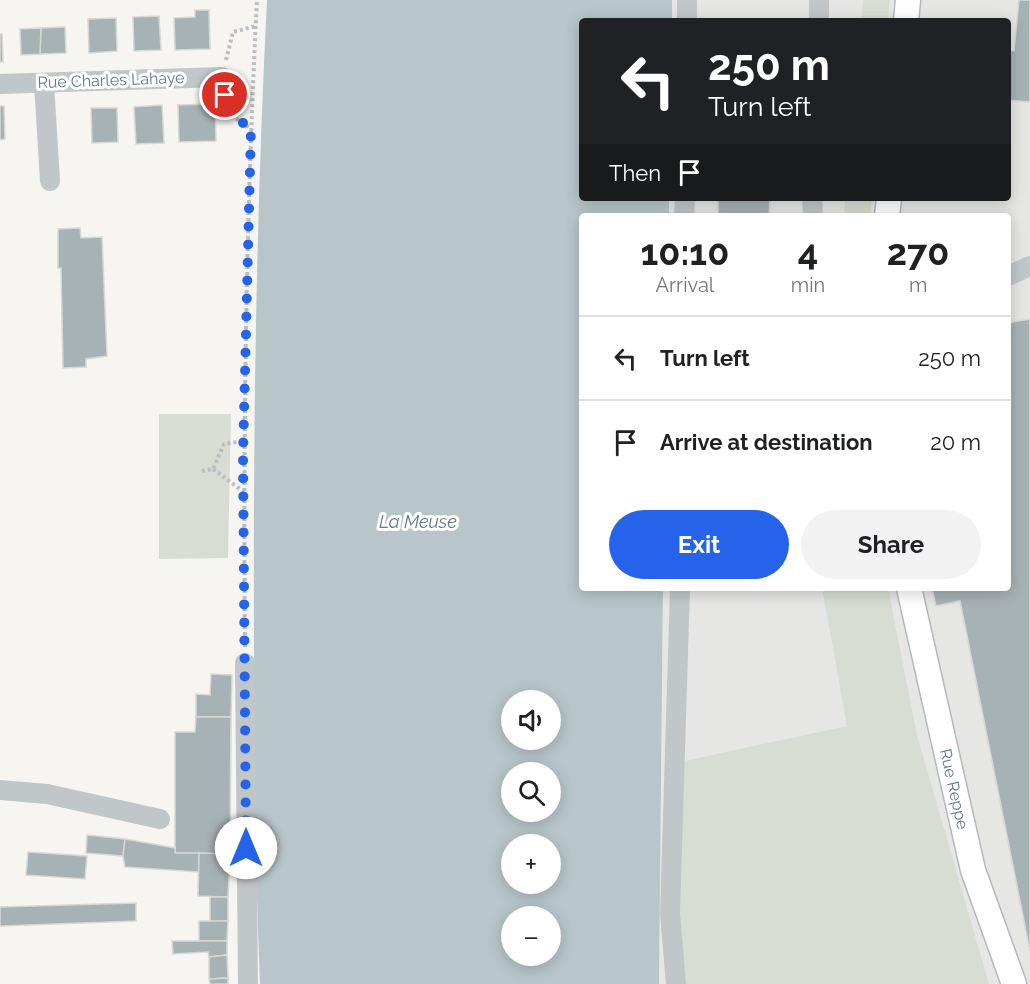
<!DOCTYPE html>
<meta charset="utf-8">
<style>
:root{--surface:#fff;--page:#f2f2f2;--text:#202124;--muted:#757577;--line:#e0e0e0;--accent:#2563eb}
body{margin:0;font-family:Raleway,sans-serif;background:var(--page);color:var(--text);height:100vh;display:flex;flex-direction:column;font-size:22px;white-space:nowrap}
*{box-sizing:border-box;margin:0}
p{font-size:20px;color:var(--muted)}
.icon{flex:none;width:33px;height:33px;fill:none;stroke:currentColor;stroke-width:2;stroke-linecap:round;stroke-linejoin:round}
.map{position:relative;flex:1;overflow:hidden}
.drawer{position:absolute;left:579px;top:213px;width:432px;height:378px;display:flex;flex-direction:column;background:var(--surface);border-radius:6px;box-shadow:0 3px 15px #0003}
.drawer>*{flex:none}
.guide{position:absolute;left:579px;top:18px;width:432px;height:183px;border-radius:6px;box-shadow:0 3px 15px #0003;background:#202124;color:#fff;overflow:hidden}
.buttons{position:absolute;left:501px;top:690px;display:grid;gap:12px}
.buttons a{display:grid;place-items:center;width:60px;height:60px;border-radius:50%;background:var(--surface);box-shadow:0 3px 15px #0003;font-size:30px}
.pin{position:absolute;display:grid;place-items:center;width:51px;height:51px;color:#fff;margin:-26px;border:3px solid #fff;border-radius:50%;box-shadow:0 2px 6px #0007}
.me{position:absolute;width:66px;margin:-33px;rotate:0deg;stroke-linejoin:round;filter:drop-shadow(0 0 4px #0008)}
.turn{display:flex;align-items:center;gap:21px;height:126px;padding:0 30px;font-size:27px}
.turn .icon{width:78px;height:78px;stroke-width:2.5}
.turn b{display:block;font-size:42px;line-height:51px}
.then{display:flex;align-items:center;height:57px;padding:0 30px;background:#0003;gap:12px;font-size:22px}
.eta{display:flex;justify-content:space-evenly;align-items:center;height:102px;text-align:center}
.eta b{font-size:36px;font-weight:700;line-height:42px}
.cta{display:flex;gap:12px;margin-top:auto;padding:12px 30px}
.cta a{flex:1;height:69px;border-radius:36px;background:var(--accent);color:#fff;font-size:24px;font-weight:700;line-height:69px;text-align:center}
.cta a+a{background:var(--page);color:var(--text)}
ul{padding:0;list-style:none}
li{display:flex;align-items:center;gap:18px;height:84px;padding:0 30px;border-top:2px solid var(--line)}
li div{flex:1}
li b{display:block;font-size:22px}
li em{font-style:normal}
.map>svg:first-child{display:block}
</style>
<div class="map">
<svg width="1030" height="984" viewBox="0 0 1030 984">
<rect width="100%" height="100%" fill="#f6f5f2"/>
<path fill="#e6e7e5" d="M672 0H1030V984H659L663 588H1008V216H669V198H1008V21H672Z"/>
<g fill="#d8ddd3">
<path d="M863 0H890L888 21H861Z"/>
<path d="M845 198H872L870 216H844Z"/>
<path d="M159 414H231L228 558 159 559Z"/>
<path d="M822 588H888L917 735 989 984H676L675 763 847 726Z"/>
</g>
<path fill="#b8c6c9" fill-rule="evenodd" d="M267 0H672V21H582V198H669V216H582V588H663L659 984H260C255 872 255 760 254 648 253 432 256 216 267 0ZM512 700H550V740H512ZM512 772H550V812H512ZM512 844H550V884H512ZM512 916H550V956H512Z"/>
<g fill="#a7b2b5" stroke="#d7d7d5" stroke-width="1.5">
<path d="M1019 0H1030V102L1008 100V50L1014 51Z"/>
<path d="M195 10H209L210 49 175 50 174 18 195 17Z"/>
<path d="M159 16 161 50 134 51 133 17Z"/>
<path d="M116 18 117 51 89 53 88 19Z"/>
<path d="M65 27 66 53 40 54 41 28Z"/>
<path d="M41 28 40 54 21 55 20 29Z"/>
<path d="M0 34H2L3 62H0Z"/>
<path d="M215 104 216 141 179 142 178 105Z"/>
<path d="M162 105 164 143 136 144 134 107Z"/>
<path d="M0 106H4L5 139 0 140Z"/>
<path d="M91 108H117L118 142 92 143Z"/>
<path d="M718 198H770L769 216H718Z"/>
<path d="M80 228 81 238 102 237 107 356 86 359V367L63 368 61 268H58V229Z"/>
<path d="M1030 319V951L960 601 936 606 932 588H1008V323Z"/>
<path d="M211 674 232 675 231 717H196V694L210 695Z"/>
<path d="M196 717H231L230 854 175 853V732H195Z"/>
<path d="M87 835 125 839 123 856 86 853Z"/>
<path d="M125 839 175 848V853H199V872L125 867 123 856Z"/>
<path d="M28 852 87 856 85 879 26 875Z"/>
<path d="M199 853 230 854 228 897 198 896Z"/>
<rect x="210" y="897" width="18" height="24"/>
<path d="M136 903V921L0 926V907Z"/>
<path d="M199 921H228L227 941H199Z"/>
<path d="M172 941H227V955L209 957 208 952 173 954Z"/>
<path d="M227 955 228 978 209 979V957Z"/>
<path d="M228 978V984H210L209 979Z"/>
</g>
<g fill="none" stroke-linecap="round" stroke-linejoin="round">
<defs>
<g id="major">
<path d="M906 21 908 0"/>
<path d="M887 216 889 198"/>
<path id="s1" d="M909 588 973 870 1014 984"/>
</g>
</defs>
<use href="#major" stroke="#b4b9bc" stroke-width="27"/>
<g stroke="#bbbec0" stroke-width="4" stroke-dasharray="3 3" stroke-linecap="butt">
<path d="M226 60 233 32 256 26"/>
<path d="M225 93 229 114 250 128"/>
<path d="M213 469 244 492"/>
<path d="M202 471 213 469 224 444 244 441"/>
<path d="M245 647C243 431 246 215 257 0"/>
</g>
<g stroke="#c1c6c8" stroke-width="20">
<path d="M687 21V0"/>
<path d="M819 21V0"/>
<path d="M44 83 50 181"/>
<path d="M0 84 222 77"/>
<path d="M812 198 813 216"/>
<path d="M684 216 685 198"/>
<path d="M1008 276 1030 266"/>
<path d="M245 663 248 984"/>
<path d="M0 790 47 794 160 819"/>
<path d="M676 984 670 914 680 588"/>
</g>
<use href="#major" stroke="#fff" stroke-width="24"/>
</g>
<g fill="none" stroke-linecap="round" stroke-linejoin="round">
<path stroke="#2563eb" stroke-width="10" stroke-dasharray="0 18" d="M225 95 229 114 251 128 243 455 246 848"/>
</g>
<g text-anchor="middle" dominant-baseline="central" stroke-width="6" stroke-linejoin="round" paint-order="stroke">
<g font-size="16" fill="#647984" stroke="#fff">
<text transform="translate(111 80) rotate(-2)">Rue Charles Lahaye</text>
<text stroke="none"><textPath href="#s1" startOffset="206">Rue Reppe</textPath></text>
</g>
<g font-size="18" font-style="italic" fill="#5f7b81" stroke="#fff">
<text x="418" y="521">La Meuse</text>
</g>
</g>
</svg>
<div class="buttons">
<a><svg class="icon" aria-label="sound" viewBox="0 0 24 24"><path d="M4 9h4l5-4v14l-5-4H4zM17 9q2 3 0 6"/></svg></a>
<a><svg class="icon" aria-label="search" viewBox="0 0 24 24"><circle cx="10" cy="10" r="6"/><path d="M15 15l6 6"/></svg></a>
<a>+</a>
<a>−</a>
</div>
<div class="pin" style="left:225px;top:95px;background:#d93025"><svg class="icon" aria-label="arrive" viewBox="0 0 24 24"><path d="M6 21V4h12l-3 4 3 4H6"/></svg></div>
<svg class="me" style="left:246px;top:848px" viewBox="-20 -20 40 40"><circle r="19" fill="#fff"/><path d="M0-13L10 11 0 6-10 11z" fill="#2563eb"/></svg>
<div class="guide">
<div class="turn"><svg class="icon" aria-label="left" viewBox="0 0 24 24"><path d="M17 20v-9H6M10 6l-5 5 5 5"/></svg><div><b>250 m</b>Turn left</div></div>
<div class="then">Then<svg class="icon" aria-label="arrive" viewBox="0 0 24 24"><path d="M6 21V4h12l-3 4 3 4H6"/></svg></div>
</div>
<section class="drawer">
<div class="eta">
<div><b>10:10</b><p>Arrival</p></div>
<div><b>4</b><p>min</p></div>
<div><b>270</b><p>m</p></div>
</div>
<ul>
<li><svg class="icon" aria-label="left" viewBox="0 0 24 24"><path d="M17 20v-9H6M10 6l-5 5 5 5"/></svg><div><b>Turn left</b></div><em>250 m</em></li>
<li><svg class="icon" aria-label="arrive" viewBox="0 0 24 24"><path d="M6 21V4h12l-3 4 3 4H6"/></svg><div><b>Arrive at destination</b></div><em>20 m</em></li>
</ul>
<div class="cta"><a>Exit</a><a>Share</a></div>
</section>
</div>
